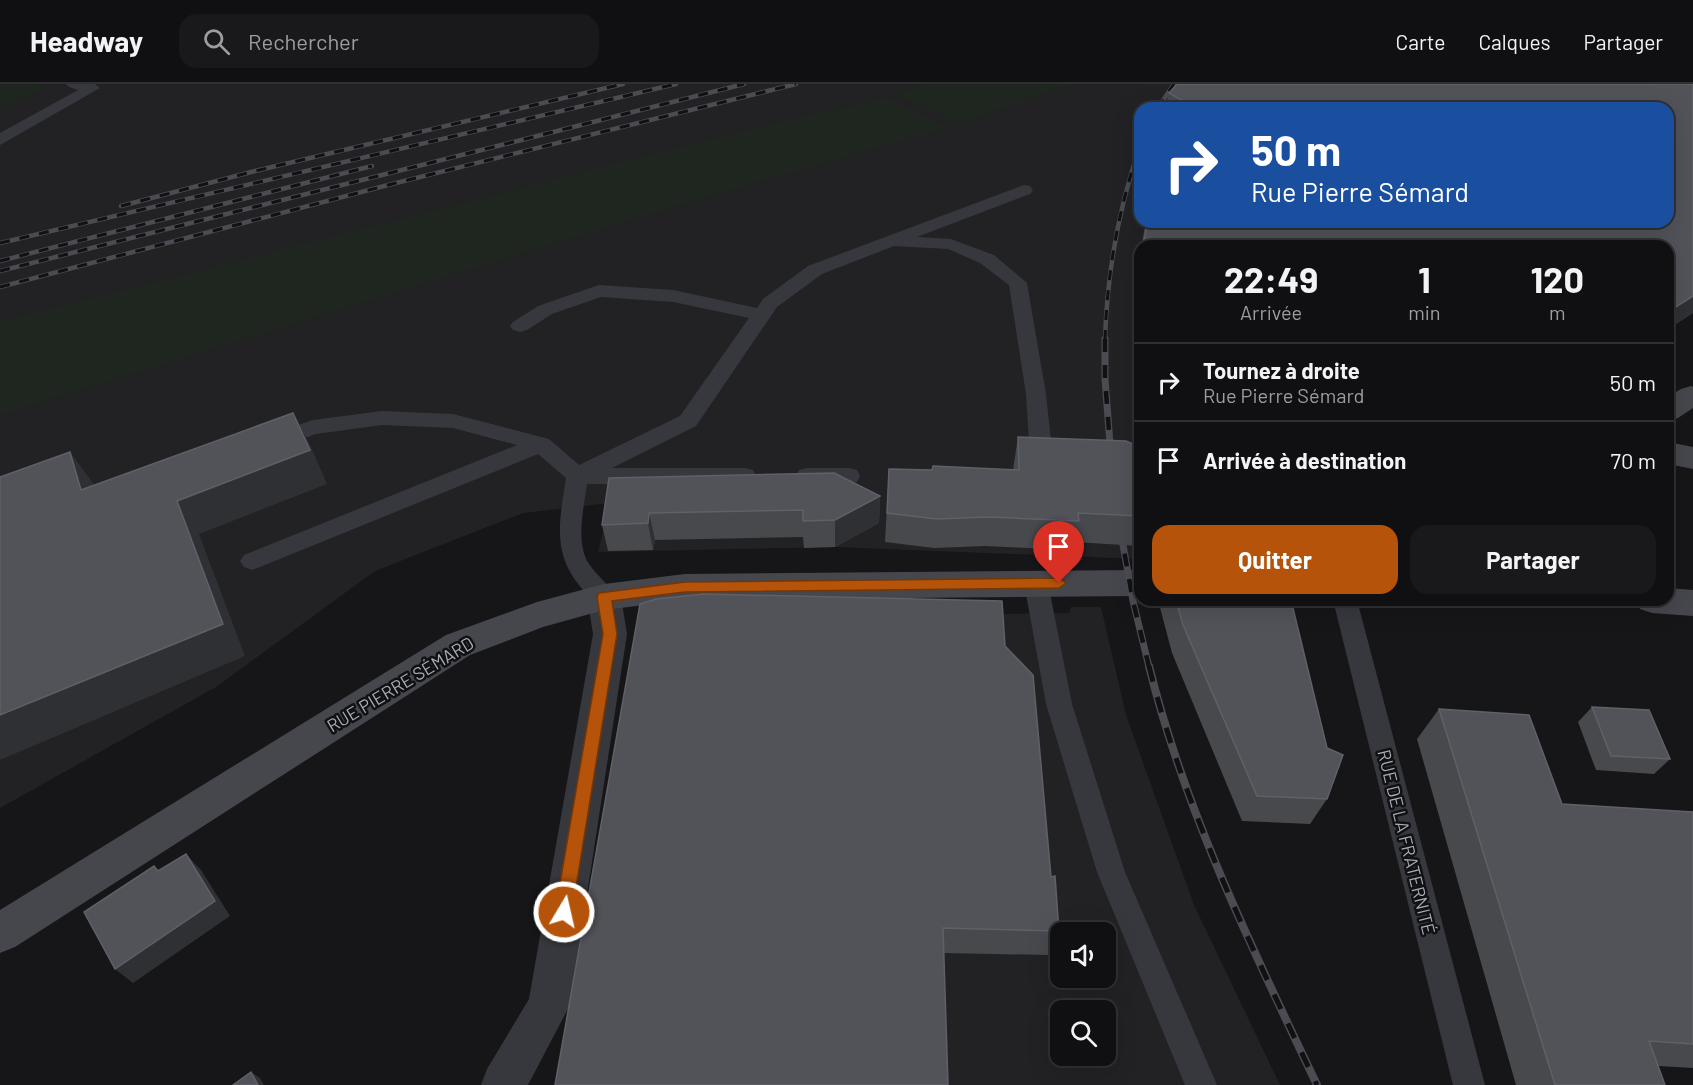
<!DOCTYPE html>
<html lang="fr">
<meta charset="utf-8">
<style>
:root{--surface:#101012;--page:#19191b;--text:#f1f3f6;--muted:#9c9d9f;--line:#303032;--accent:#b45309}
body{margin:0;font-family:Barlow,sans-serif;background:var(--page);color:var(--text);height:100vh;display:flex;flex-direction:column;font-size:22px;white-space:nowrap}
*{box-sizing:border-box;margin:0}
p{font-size:20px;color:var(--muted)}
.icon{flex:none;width:33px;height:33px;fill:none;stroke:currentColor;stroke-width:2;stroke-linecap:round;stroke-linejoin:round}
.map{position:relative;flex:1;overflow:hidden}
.drawer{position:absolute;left:1134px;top:156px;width:540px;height:366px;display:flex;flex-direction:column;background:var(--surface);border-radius:18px;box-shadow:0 6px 24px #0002,0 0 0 2px var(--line)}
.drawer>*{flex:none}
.top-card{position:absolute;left:1134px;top:18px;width:540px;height:126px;border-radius:18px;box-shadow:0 6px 24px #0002,0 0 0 2px var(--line);background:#1a4fa0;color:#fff;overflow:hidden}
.controls{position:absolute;left:1050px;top:838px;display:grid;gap:12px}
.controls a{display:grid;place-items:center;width:66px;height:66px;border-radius:12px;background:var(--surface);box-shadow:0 6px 24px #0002,0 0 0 2px var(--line);font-size:30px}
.pin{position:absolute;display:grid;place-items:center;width:51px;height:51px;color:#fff;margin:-62px -26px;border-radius:50% 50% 50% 0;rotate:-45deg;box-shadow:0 0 6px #0007}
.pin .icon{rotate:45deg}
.me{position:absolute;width:66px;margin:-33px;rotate:9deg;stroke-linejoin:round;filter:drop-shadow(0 0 4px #0008)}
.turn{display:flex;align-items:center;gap:21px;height:126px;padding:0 18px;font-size:27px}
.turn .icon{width:78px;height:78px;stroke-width:2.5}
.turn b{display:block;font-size:42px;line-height:51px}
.eta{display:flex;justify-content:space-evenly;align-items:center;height:102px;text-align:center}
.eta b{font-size:36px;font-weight:700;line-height:42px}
.primary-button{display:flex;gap:12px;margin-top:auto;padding:12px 18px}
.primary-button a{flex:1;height:69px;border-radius:18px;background:var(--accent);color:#fff;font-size:24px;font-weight:700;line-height:69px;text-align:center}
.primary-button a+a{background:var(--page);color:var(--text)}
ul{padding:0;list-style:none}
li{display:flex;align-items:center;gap:18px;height:78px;padding:0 18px;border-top:2px solid var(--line)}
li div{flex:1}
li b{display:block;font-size:22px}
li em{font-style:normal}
header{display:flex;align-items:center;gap:36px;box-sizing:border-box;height:84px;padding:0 30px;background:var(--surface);border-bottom:2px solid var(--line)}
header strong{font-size:28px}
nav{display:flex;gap:33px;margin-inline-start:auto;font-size:21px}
.search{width:420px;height:54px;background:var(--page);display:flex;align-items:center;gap:15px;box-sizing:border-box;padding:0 21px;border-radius:18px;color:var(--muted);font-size:22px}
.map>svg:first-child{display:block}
</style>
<header>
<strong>Headway</strong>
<div class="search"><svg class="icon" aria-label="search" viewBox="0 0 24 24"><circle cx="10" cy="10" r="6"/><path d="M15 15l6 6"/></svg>Rechercher</div>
<nav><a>Carte</a><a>Calques</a><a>Partager</a></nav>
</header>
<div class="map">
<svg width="1693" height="1001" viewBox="0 0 1693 1001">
<rect width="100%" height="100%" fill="#161618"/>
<g fill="#222225" fill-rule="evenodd">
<path d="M0 0H1693L1668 162V24H1140V138H1147L1140 162 1132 213V334L1140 408V475L835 463 598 468 610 419 523 429 375 487 216 603 0 724Z"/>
<path d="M1071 523H1101L1126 631 1194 821 1280 1001H572L711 534 1069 529ZM1060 849H1106V894H1060ZM1060 927H1106V972H1060Z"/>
</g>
<g fill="#1e261f">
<path d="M0 0H33L45 4 0 25Z"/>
<path d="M928 0H1072L959 40 894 10Z"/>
<path d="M888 14 947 44C629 133 315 234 0 331V238L766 41Z"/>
</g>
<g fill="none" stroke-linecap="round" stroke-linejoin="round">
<g fill="#37383d" fill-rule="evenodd">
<path d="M66 0H95L100 4 0 61V49L78 6 69 3Z"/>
<path d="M1024 101 1030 102 1033 106 1030 110 917 153 951 155 994 171 1027 199 1046 310 1051 356 1048 361 1040 364 1032 361 1029 356 1026 310 1009 201 980 179 948 165 894 162 822 190 777 223 696 342 612 384H745L753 386 756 392 753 398 745 400H587C584 423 575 459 589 480 597 492 609 500 616 513L613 520C599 524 595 518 586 509 551 472 559 440 566 394L538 370 260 483 252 486 244 483 240 477 244 471 517 361 453 344 382 341 316 350 272 366 264 363 261 358 264 353 313 336 382 327 453 330 549 355 579 381 680 332 749 234 673 218 601 213 552 230 527 246 520 248 513 246 510 242 513 238 538 222 599 201 673 206 757 224 763 215 808 182Z"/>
<path d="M807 384H849L857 386 860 392 857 398C841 402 815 402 799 398L796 392 799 386Z"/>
<path d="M1036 490 1044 492 1048 499 1072 620 1125 788 1217 1001H1185L1097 788 1046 620 1024 499 1028 492Z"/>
<path d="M1333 516H1357L1485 1001H1453Z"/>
</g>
<path fill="#37383d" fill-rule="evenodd" d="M604 500 616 504 621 513 627 550 570 921 528 1001H481L487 985 529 915 593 550 587 513 592 504Z"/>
<g fill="#45474d" fill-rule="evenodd">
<path d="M1691 302 1693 303V324L1678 334 1668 337V313L1681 305Z"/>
<path d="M1668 358 1693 363V385L1668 380Z"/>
<path d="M1140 486V512L685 516 604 526 543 543 470 571 15 863 0 869V826L446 551 537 518 604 500 685 490Z"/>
<path d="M1668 504 1693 506V532L1652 529 1640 525 1635 516H1668Z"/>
</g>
<defs>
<g id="rail-far2">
<path d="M1158 24 1174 0"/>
<path d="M121 122 255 87 623 0"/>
<path d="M0 159 676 0"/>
<path d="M0 177 372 82"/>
<path d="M0 187 744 0"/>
<path d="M0 203 388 101 796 0"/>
<path d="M1105 256C1107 189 1118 126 1140 62"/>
</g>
<g id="rail-far1">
<path d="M1105 255V295L1111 373"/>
<path d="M1120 444 1133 517 1149 583"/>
</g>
<path id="rail" d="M1149 582C1185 728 1253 866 1317 1001"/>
</defs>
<use href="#rail-far2" stroke="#4a4c52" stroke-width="4.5"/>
<use href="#rail-far1" stroke="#4a4c52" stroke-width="7"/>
<use href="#rail" stroke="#4a4c52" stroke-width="8"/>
<use href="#rail-far2" stroke="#111113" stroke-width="3" stroke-dasharray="10" stroke-linecap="butt"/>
<use href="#rail-far1" stroke="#111113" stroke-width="4.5" stroke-dasharray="13" stroke-linecap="butt"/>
<use href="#rail" stroke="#111113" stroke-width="5" stroke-dasharray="16" stroke-linecap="butt"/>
</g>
<g fill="#47494d">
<path d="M1693 0V229L1668 245V162H1141L1146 138H1668V24H1165L1169 9Z"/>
<path d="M1140 170V216L1132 213Z"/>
<path d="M1140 304V462L1074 458 1072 466 985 462 934 464 885 458 889 385 932 386H1013L1018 353 1135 361 1132 334Z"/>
<path d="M609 394 880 412 879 439 835 463 804 464 803 453 655 456 653 466 608 467 602 441Z"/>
<path d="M1158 516H1291L1327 715 1310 740 1242 737 1172 569Z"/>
<path d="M1005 562 1051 793 1059 847 1050 871 943 869 555 1001Z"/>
<path d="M1592 623 1670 675 1654 690 1596 686 1578 638Z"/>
<path d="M1439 625 1562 720 1693 728V984L1658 982 1665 1001H1516L1417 655Z"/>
</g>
<g fill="#2f3033">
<path d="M1693 212V229L1668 245V228Z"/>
<path d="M293 329 311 363 327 400 199 450 245 572 0 676V631L177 417Z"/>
<path d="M70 368 95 402 81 406Z"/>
<path d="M880 412 879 439 835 463V436Z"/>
<path d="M649 429 655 456 653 466 648 439Z"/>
<path d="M186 770 201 786 230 832 133 899 115 885Z"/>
<path d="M251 988 260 994 264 1001H258Z"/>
</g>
<g fill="#525359" stroke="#5f6168" stroke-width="1.5">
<path d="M1177 0H1693V212L1668 228V162H1143L1147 138H1668V24H1191L1192 22 1169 9Z"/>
<path d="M293 329 310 366 177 417 223 540 0 631V393L70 368 81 406Z"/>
<path d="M1018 353 1126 357 1140 363V432L1078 429 1079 437 989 433 937 435 887 429 889 385 932 386 933 382 1019 386Z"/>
<path d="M834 389 880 412 835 436 803 437V426L649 429 648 439 602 441 609 394Z"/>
<path d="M704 510 1002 517 1005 562 1033 591 1051 793 1055 792 1059 847 943 844 948 1001H555L640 520 656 515Z"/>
<path d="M1176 516H1291L1327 664 1343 671 1327 715 1257 712 1183 541Z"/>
<path d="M1592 623 1649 626 1670 675 1611 672Z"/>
<path d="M1439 625 1529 631 1562 720 1693 728V960L1649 957 1665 1001H1555Z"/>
<path d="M186 770 215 817 115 885 84 828 154 782 158 787Z"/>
<path d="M251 988 258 1001H233Z"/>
</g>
<path fill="#b45309" stroke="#753606" stroke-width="1.5" d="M1059 494 1066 499 1059 504 685 508 612 517 617 550 572 828 570 834 564 836 558 834 555 828 603 550 597 513 599 509 685 498Z"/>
<g text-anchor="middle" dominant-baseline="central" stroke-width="5" stroke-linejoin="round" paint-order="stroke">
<g font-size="18" fill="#a8adb8" stroke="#111113">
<text transform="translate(400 600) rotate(-31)">RUE PIERRE SÉMARD</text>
<text transform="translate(1407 758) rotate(76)">RUE DE LA FRATERNITÉ</text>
</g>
</g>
</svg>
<div class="controls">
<a><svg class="icon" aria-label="sound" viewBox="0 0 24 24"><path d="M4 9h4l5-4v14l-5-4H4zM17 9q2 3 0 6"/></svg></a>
<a><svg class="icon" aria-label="search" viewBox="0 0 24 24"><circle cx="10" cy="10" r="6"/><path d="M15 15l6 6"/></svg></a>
</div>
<div class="pin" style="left:1059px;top:499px;background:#d93025"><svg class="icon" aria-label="arrive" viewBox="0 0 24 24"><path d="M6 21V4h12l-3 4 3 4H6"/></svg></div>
<svg class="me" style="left:564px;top:828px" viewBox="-20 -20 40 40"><circle r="17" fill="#b45309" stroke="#fff" stroke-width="3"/><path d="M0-11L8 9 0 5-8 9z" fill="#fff"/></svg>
<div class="top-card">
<div class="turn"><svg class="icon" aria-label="right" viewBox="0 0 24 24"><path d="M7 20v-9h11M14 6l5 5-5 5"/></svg><div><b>50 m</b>Rue Pierre Sémard</div></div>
</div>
<section class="drawer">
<div class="eta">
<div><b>22:49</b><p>Arrivée</p></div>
<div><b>1</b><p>min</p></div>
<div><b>120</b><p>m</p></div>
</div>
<ul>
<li><svg class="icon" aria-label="right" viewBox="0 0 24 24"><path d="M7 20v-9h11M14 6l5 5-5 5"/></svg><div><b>Tournez à droite</b><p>Rue Pierre Sémard</p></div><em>50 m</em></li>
<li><svg class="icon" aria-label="arrive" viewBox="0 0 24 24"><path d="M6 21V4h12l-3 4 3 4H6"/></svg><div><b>Arrivée à destination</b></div><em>70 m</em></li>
</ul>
<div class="primary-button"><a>Quitter</a><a>Partager</a></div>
</section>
</div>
